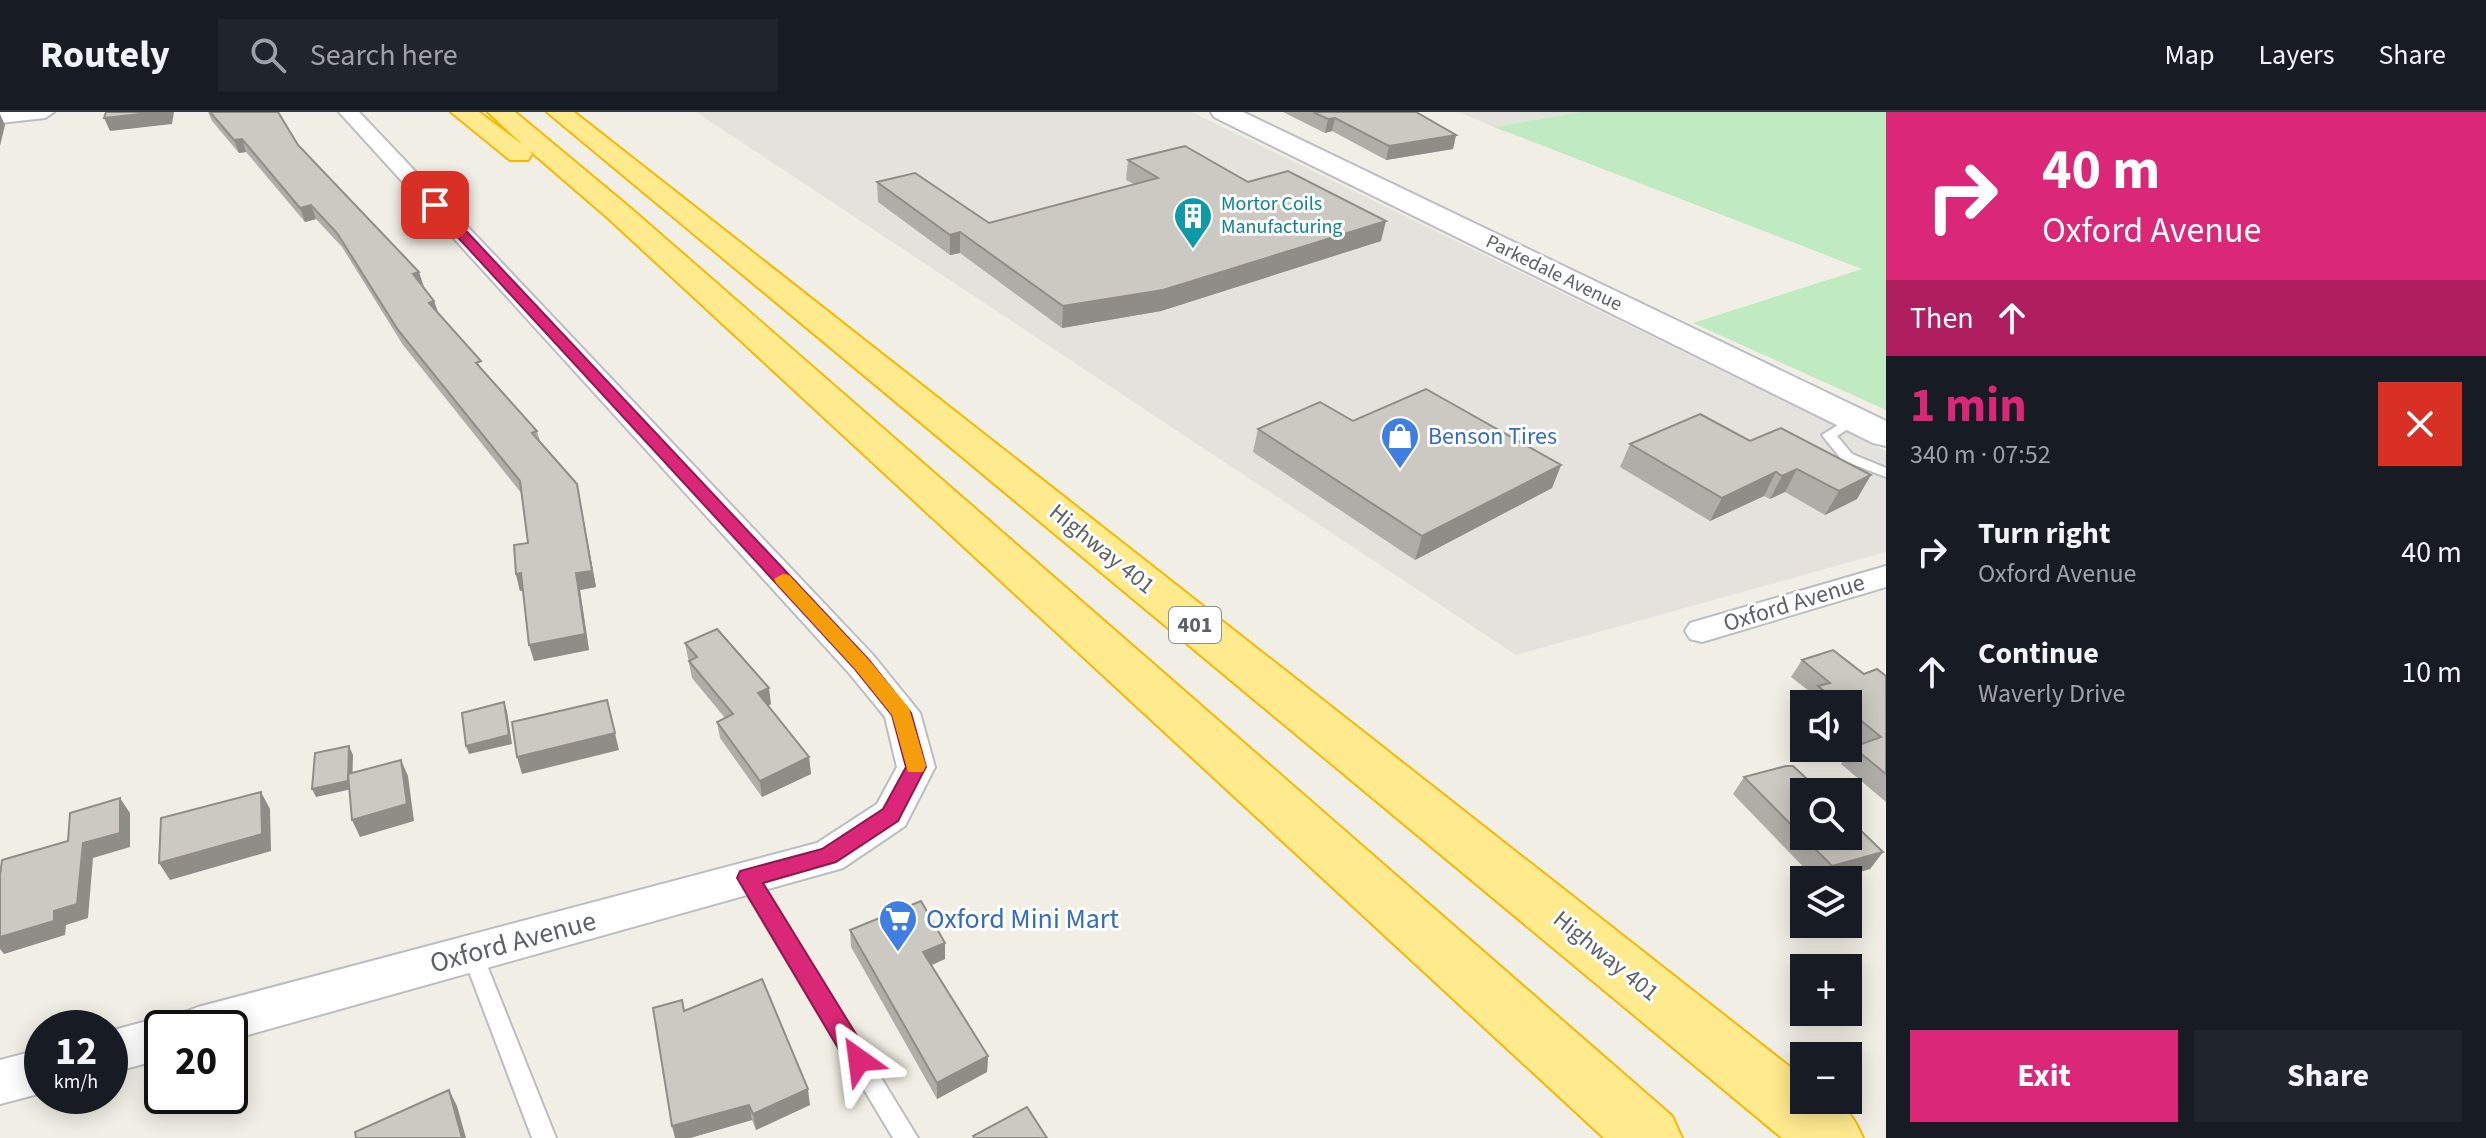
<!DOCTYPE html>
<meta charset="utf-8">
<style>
:root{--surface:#171b24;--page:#20242c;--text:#f1f3f6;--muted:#9ea1a6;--line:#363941;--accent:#db2777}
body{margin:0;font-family:"Source Sans 3",sans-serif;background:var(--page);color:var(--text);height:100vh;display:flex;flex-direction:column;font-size:30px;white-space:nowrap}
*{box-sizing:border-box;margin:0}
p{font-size:26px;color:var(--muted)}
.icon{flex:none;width:44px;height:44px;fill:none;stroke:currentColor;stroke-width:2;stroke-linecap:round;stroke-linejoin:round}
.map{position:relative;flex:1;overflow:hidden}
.side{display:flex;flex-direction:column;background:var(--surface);width:600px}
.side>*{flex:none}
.guide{background:#db2777;color:#fff;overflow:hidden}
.fabs{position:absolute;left:1790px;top:578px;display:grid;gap:16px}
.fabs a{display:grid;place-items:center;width:72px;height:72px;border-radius:0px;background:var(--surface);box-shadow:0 4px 20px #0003;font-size:40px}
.speed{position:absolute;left:24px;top:898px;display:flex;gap:16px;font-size:40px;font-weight:700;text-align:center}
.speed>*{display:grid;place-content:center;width:104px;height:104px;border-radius:50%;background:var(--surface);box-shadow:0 4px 20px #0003;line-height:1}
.speed small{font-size:20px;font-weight:400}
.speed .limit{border:4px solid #111;border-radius:12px;background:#fff;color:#111}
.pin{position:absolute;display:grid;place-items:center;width:68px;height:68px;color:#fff;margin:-34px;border-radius:16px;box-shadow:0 4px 12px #0006}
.me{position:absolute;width:88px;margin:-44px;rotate:329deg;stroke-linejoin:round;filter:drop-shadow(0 0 6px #0008)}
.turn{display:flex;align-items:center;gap:28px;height:168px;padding:0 24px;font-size:36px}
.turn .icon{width:104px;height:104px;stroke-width:2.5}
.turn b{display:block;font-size:56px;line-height:68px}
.then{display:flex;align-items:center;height:76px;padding:0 24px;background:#0003;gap:16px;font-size:30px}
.round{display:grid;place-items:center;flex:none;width:84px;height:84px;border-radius:0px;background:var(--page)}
.summary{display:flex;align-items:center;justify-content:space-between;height:136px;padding:0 24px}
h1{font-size:48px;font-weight:700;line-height:60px;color:var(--accent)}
.cta{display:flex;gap:16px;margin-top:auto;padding:16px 24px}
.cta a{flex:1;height:92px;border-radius:0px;background:var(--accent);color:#fff;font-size:32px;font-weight:700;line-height:92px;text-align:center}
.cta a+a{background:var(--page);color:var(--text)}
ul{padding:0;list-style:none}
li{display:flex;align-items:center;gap:24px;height:120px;padding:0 24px}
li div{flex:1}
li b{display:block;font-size:30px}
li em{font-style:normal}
header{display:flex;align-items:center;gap:48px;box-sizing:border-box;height:112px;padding:0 40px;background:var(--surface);border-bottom:2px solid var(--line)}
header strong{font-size:38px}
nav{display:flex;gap:44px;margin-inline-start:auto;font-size:28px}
.search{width:560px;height:72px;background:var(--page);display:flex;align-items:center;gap:20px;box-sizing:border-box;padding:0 28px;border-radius:0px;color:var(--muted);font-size:30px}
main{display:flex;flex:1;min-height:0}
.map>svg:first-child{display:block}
</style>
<header>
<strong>Routely</strong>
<div class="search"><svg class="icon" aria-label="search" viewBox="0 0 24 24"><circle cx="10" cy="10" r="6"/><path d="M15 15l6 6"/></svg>Search here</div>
<nav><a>Map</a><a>Layers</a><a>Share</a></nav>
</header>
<main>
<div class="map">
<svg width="1886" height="1026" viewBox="0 0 1886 1026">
<rect width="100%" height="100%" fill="#f1efe5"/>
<g fill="#e4e2dd">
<path d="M696 0H1192L1886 339V440L1516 543Z"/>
<path d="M1459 0H1580L1494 15Z"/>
</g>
<path fill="#c0eac2" d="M1580 0H1886V298L1693 211 1862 157 1494 15Z"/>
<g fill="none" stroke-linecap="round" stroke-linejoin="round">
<defs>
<g id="service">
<path d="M1854 303 1861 307 1859 310 1837 324 1852 342 1886 356V365L1842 348 1822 323Z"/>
<path d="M748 758 755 760 918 1026H893L741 772 738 766 741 760Z"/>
<path d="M472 832 479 835 482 841 556 1026H532L462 841 465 835Z"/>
</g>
<g id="minor">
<path d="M0 0H54L45 6 0 11Z"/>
<path d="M339 0H359L873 543 920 601 935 655 905 714 843 756 230 928V916H162V947L110 961V919L162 905 177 911 182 901 198 895 817 731 877 692 897 655 885 605 849 561Z"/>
<path d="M1886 454V475L1702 530 1690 527 1685 519 1690 511Z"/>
<path d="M42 937V981L0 992V948Z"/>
</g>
<path id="secondary" d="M1211 0H1243L1886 309V334L1873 331 1214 5Z"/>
<g id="motorway">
<path d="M451 0H479L523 33 488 0H515L628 94 1672 1004 1682 1026H1604L608 106 529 38 532 42 528 48H510Z"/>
<path d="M547 0H574L1804 966V988C1839 988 1849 993 1863 1026H1782Z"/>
</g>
</defs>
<use href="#service" stroke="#babdc2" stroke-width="4"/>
<use href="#minor" stroke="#babdc2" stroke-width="4"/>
<use href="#secondary" stroke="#bbbec4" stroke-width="4"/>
<use href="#motorway" stroke="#f6b900" stroke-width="4"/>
<use href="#service" fill="#fff" fill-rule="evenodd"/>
<use href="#minor" fill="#fff" fill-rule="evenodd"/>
<use href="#secondary" fill="#fff" fill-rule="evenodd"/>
<use href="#motorway" fill="#ffea8e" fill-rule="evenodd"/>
</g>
<g fill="#afada7">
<path d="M208 0 298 33 424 175 434 189 438 200 483 258 537 319 540 329 577 372 596 475 580 478 589 538 534 549 523 478 520 479 516 462 528 431 522 382 403 233 342 135 316 107 305 110 246 40 239 41 212 9Z"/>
<path d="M1283 0H1416L1456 23 1453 37 1386 48 1332 19 1325 21Z"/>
<path d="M1128 48 1248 70 1381 129 1161 199 1062 216 960 141 950 143 878 90 877 70 989 111 1134 72 1126 68Z"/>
<path d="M1700 302 1857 387 1825 403 1785 380 1770 387 1764 384 1710 409 1620 355 1630 332Z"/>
<path d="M1353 309 1561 353 1552 376 1415 448 1253 340 1258 317Z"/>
<path d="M685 531 771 592 768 594 809 645 811 662 762 685 720 626 717 610 725 606 692 566Z"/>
<path d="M1802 548 1864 562 1886 564V690L1841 652 1853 635 1858 633 1848 625V592L1807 591 1813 582 1791 565Z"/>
<path d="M1744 665 1883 740 1870 757 1831 768H1816L1733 682Z"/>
<path d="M850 818 945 831V847L931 853 988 944 987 960 937 987 851 835Z"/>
<path d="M685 899 810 993 756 1018 752 1008 690 1026H675Z"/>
</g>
<g fill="#8f8d88">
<path d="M159 0H174L172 12 110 19 104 6Z"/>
<path d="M0 2 5 13 0 34Z"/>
<path d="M1335 6 1332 19 1325 21 1328 7Z"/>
<path d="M1456 23 1453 37 1386 48 1389 34Z"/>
<path d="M242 27 246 40 239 41 234 28Z"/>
<path d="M311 93 316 107 305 110 300 96Z"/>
<path d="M1386 109 1381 129 1161 199 1062 216 1063 194Z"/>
<path d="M960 120V141L950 143V123Z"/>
<path d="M419 160 424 175 417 176 413 162Z"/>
<path d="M434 189 439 204 429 191Z"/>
<path d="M1561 353 1552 376 1415 448 1422 424Z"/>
<path d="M1797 357 1785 380 1770 387 1782 364Z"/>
<path d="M1776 360 1764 384 1710 409 1722 386Z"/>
<path d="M1871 363 1857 387 1825 403 1839 379Z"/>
<path d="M577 372 596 475 580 478 589 538 534 549 529 533 576 461Z"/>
<path d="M521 461 526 478 520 479 516 462Z"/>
<path d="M769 576 771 592 760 598 758 581Z"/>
<path d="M607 588 619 638 522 662 517 645Z"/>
<path d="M504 590 507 599 512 632 469 642 466 634Z"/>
<path d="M349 634 353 643 352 677 316 685 312 677Z"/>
<path d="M809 645 811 662 762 685 760 669Z"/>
<path d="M401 648 408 664 414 709 360 725 352 708Z"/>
<path d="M261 680 270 697 271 739 170 768 159 751Z"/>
<path d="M120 686 130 701V735L93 746 88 806 66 813 65 823 4 842 0 837V825L54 799 83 731Z"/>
<path d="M1883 740 1870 757 1831 768H1822L1832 754Z"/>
<path d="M945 831V847L923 857V840Z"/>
<path d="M988 944 987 960 937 987V971Z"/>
<path d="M808 977 810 993 756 1018 753 1002Z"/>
<path d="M449 978 457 994 466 1026H462Z"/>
<path d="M749 993 752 1008 690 1026H675L672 1014Z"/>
</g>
<g fill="#ccc9c2" stroke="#8f8d88" stroke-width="2">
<path d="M106 0H159L104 6Z"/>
<path d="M210 0H278L298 33 419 160 413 162 434 189 429 191 481 249 476 251 537 319 532 321 577 372 592 459 576 461 585 522 529 533 521 461 516 462 514 433 528 431 520 369 398 218 337 121 311 93 300 96 242 27 234 28Z"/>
<path d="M1313 0H1416L1456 23 1389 34 1335 6 1328 7Z"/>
<path d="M1185 34 1248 70 1288 59 1386 109 1163 178 1063 194 960 120 950 123 877 70 915 61 989 111 1158 66 1128 48Z"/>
<path d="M1426 277 1561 353 1422 424 1258 317 1320 290 1353 309Z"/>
<path d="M1700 302 1750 329 1781 316 1871 363 1839 379 1797 357 1782 364 1776 360 1722 386 1630 332Z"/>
<path d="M717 517 769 576 758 581 809 645 760 669 717 610 733 602 689 549 697 545 685 531Z"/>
<path d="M1833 538 1864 562 1877 557 1886 564V662L1853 635 1881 625 1848 598V592H1840L1818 574 1830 571 1802 548Z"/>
<path d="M607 588 615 621 517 645 512 610Z"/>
<path d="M504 590 509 623 466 634 462 601Z"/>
<path d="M349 634 348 669 312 677 315 641Z"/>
<path d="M401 648 407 692 352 708 348 662Z"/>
<path d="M1786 654H1793L1821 680H1804V724H1848V706L1883 740 1832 754 1744 665Z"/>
<path d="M261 680 262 722 159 751 161 706Z"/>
<path d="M120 686V721L83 731 77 792 54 799V809L0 825V763L2 748 68 729 70 701Z"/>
<path d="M921 789 945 831 923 840 988 944 937 971 850 818Z"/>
<path d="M762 867 808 977 753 1002 749 993 672 1014 653 896 682 888 684 899Z"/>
<path d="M449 978 462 1026H356L355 1020Z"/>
<path d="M1027 995 1047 1026H975L973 1024Z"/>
</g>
<path fill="#db2777" stroke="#8e194d" stroke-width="2" d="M430 90H439L868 547 911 601 926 655 898 709 836 750 763 771 867 940 871 948 867 956 859 960 850 956 737 766 740 759 822 737 883 697 906 655 892 603 855 557 430 95Z"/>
<path fill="#f59e0b" d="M783 462 789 463 868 547 909 596 926 654 923 660H908L892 603 855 557 776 471 774 467Z"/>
<defs>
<symbol id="building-pin" viewBox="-11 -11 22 30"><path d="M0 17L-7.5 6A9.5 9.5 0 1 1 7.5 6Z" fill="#0f9aa8" stroke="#fff"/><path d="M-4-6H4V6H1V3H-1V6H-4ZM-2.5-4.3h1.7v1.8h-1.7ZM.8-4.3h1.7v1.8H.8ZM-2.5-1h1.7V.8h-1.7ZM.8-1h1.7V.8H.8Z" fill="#fff"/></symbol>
<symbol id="shop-pin" viewBox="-11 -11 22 30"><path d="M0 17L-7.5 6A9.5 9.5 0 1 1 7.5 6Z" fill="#3f7fe0" stroke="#fff"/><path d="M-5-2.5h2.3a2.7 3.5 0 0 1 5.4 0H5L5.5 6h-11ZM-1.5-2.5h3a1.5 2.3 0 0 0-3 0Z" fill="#fff"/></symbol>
<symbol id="supermarket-pin" viewBox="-11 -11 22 30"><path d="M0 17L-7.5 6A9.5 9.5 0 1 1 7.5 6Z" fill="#3f7fe0" stroke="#fff"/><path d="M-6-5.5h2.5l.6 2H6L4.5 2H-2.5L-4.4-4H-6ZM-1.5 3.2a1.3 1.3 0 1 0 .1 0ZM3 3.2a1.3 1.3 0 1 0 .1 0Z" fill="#fff"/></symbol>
</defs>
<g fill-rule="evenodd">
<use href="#building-pin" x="1171" y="82" width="44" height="60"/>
<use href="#shop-pin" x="1378" y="302" width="44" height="60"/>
<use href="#supermarket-pin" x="876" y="785" width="44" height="60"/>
</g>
<g text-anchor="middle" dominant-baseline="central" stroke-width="6" stroke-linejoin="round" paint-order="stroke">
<g font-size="20" fill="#0d838f" stroke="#fff" text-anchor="start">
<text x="1221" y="92">Mortor Coils<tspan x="1221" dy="23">Manufacturing</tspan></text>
</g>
<g font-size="20" fill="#5d6167" stroke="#fff">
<text transform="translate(1554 161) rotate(26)">Parkedale Avenue</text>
</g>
<rect fill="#fff" stroke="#8e9095" stroke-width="2" x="1169" y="495" width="52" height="36" rx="6"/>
<g font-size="22" font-weight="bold" fill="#5d6167">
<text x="1195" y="513">401</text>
</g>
<g font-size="24" fill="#366cbe" stroke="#fff" text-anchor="start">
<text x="1428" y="324">Benson Tires</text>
</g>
<g font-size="24" fill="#5d6167" stroke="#fff">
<text transform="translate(1102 437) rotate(39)">Highway 401</text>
<text transform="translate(1794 491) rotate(-17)">Oxford Avenue</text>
<text transform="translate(1606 844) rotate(39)">Highway 401</text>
</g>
<g font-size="28" fill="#366cbe" stroke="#fff" text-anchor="start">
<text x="926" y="807">Oxford Mini Mart</text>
</g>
<g font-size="28" fill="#5d6167" stroke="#fff">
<text transform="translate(513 830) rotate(-15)">Oxford Avenue</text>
</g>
</g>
</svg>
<div class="fabs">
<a><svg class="icon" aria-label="sound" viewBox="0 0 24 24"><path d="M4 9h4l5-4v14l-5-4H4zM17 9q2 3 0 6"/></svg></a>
<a><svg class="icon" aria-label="search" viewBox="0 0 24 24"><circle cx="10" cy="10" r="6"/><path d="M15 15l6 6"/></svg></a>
<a><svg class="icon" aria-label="layers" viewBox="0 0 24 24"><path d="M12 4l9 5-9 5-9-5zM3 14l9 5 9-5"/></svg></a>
<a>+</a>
<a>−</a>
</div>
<div class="speed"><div>12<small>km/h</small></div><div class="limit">20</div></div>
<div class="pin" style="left:435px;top:93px;background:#d93025"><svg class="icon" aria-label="arrive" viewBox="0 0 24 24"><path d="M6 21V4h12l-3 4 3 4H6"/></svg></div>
<svg class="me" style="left:859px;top:948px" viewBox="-20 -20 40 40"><path d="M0-17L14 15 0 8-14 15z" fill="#db2777" stroke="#fff" stroke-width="4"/></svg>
</div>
<section class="side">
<div class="guide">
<div class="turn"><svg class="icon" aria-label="right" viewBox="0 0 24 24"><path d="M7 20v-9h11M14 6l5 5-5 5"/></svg><div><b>40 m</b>Oxford Avenue</div></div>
<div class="then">Then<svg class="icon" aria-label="ahead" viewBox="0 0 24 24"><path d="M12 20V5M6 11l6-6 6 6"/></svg></div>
</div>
<div class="summary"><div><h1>1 min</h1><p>340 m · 07:52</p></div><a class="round" style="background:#d93025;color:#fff"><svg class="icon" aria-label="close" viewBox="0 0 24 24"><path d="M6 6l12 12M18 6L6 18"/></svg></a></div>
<ul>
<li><svg class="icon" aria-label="right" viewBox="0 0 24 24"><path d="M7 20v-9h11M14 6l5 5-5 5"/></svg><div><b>Turn right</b><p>Oxford Avenue</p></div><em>40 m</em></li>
<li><svg class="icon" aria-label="ahead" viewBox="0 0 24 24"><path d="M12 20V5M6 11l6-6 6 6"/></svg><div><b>Continue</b><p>Waverly Drive</p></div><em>10 m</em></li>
</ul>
<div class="cta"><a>Exit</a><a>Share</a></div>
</section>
</main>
